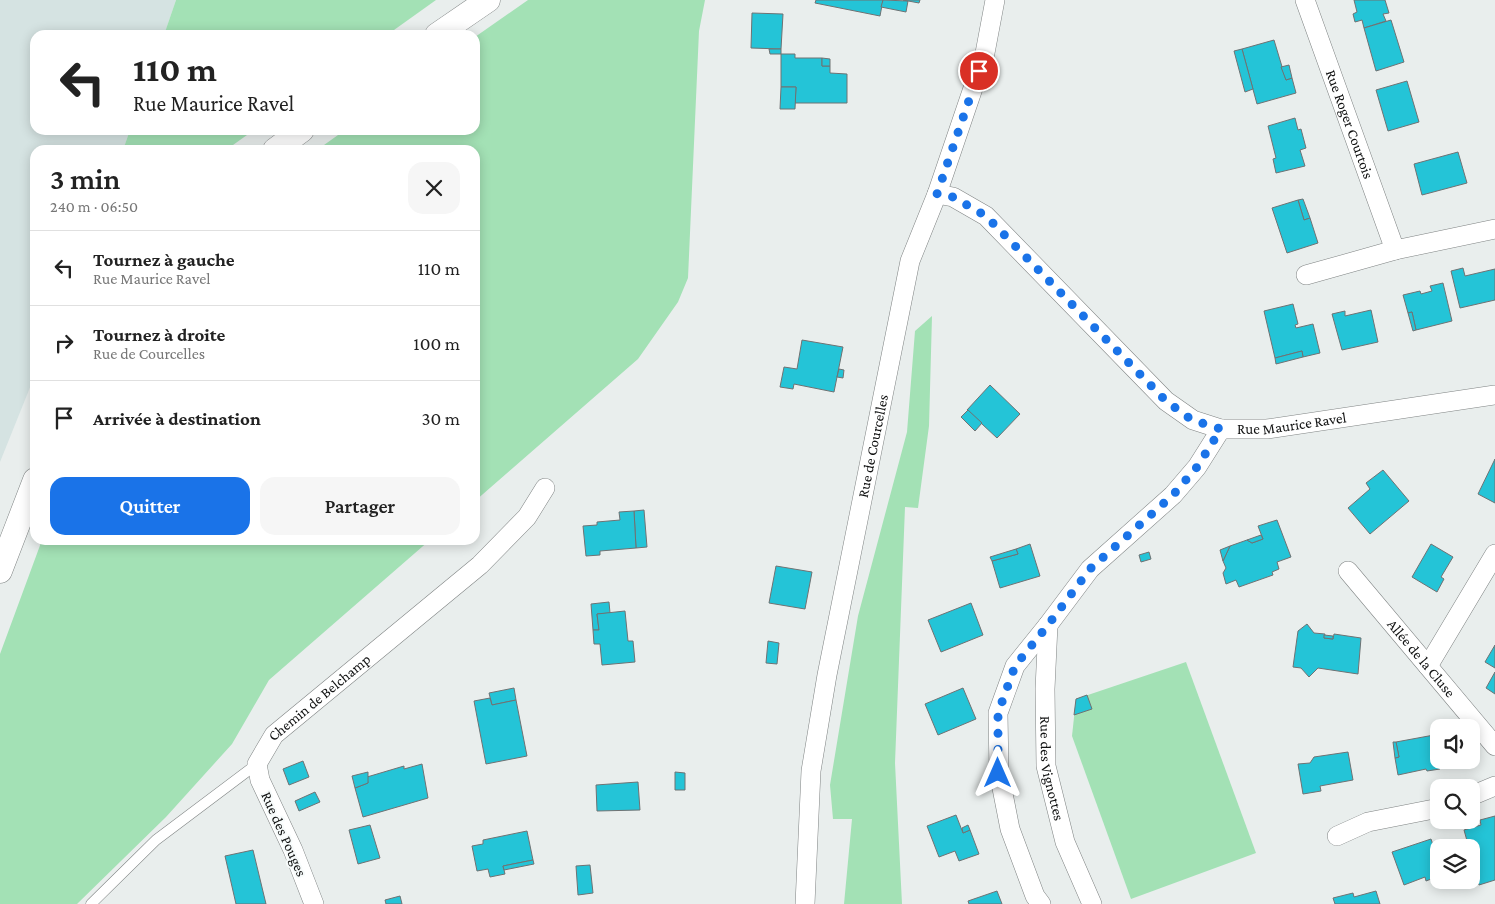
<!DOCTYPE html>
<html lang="fr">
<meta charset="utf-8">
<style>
:root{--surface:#fff;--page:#f6f6f6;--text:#222;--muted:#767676;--line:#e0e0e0;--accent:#1a73e8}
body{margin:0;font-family:"Crimson Pro",serif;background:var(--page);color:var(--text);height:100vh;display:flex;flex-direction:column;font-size:19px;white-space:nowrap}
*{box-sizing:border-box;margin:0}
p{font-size:16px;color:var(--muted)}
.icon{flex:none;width:28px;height:28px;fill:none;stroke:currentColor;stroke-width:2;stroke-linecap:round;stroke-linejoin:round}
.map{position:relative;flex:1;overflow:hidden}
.drawer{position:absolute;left:30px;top:145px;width:450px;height:400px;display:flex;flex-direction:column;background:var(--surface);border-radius:15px;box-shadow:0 2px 12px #0003}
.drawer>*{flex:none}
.banner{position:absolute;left:30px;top:30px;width:450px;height:105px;border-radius:15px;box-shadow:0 2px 12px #0003;background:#fff;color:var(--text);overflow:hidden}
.fabs{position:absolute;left:1430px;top:719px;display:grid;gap:10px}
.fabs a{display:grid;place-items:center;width:50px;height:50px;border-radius:10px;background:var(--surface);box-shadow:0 2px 12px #0003;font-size:25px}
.pin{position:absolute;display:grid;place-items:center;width:42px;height:42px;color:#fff;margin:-21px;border:2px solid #fff;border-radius:50%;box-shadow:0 1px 5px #0007}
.me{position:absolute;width:55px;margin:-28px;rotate:0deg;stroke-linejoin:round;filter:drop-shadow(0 0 4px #0008)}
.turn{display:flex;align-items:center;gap:18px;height:105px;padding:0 20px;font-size:22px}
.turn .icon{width:65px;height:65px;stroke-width:2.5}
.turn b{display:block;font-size:35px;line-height:42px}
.round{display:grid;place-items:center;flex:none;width:52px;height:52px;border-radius:15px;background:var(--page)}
.summary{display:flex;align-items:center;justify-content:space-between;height:85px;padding:0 20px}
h1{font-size:30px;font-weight:600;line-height:38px}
.cta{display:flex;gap:10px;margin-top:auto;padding:10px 20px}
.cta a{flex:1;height:58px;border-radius:15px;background:var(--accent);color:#fff;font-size:20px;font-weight:600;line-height:58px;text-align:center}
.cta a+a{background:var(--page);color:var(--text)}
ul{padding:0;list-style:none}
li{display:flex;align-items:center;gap:15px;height:75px;padding:0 20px;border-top:1px solid var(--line)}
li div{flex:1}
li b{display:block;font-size:19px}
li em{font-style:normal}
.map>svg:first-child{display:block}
</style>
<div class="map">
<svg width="1495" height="904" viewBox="0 0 1495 904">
<rect width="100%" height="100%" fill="#e9eeed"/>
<path fill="#d5e3e2" d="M0 0H176L164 35H35V130H130L123 150H35V375L0 462Z"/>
<g fill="#a3e1b5">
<path d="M176 0H436L387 35H164Z"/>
<path d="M528 0H705L699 31 688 278 678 302 638 359 475 501V150H317L345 130H475V37Z"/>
<path d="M130 130H254L226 150H123Z"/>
<path d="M932 316 929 426 918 508 905 507 895 763 902 904H844L852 819H833L830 785 858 616 907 432 915 331Z"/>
<path d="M42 540H430L269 680 232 744 166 817 77 904H0V654Z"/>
<path d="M1186 662 1256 853 1131 899 1072 736 1076 699Z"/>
</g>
<g fill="#24c4d7" stroke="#6f7273">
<path d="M816 0H883L880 16 815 3Z"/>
<path d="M883 0 908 1 906 12 881 7Z"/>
<path d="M903 0H920L919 3Z"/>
<path d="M1354 0H1385L1389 13 1383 14 1386 21 1364 28 1362 20 1355 22 1353 14 1357 12Z"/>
<path d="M752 13 783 14 781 49 751 48Z"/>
<path d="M1391 20 1404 62 1376 71 1364 28Z"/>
<path d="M1274 40 1286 80 1292 78 1296 93 1257 104 1242 49Z"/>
<path d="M769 49H781V54H770Z"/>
<path d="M1242 49 1253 89 1245 92 1234 51Z"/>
<path d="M781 54H795V58H822V66H830V73L847 74V103H795L796 87H781Z"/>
<path d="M822 58 830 59V66H822Z"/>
<path d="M1289 65 1292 78 1286 80 1281 67Z"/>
<path d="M1407 81 1419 122 1388 131 1376 90Z"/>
<path d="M781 87H796L795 109H780Z"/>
<path d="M1295 118 1298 130 1301 129 1306 148 1300 150 1305 166 1276 173 1273 159 1276 158 1268 126Z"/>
<path d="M1458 152 1467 183 1422 195 1414 164Z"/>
<path d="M1303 199 1310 218 1304 220 1298 200Z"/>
<path d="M1298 200 1304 220 1310 218 1318 243 1287 253 1272 208Z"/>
<path d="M1463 268 1465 276 1495 269V300L1460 308 1451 271Z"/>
<path d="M1443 283 1452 321 1416 330 1412 312 1408 313 1403 295 1420 291 1421 294 1432 291 1430 286Z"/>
<path d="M1293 304 1298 324 1295 325 1296 328 1313 324 1320 353 1303 357 1302 351 1275 358 1264 311Z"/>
<path d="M1371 310 1378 342 1342 350 1332 314 1345 311V316Z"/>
<path d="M1412 312 1416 330 1413 331 1408 313Z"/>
<path d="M802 340 843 347 834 392 794 384 793 389 780 387 784 367 797 369Z"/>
<path d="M1302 351 1303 357 1276 364 1275 358Z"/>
<path d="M839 369 844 370 843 378 837 377Z"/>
<path d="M990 385 1020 414 997 438 967 410Z"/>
<path d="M968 410 982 423 975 431 961 417Z"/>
<path d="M1495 459V503L1478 494Z"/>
<path d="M1383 470 1409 501 1370 534 1348 508 1370 489 1366 483Z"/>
<path d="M644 510 647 547 636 548 634 511Z"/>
<path d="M634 511 636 548 600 551V555L586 556 583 526 597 525V522L620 520 619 512Z"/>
<path d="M1277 520 1291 557 1277 562 1279 569 1272 572 1273 575 1239 587 1236 580 1226 584 1223 573 1226 568 1223 561 1230 546 1247 540 1252 543 1263 539 1258 526Z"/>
<path d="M1261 535 1263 539 1252 543 1247 540Z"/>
<path d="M1030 544 1040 576 1000 588 992 561 1018 554 1016 549Z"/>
<path d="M1431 544 1453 557 1441 577 1444 579 1437 592 1412 577Z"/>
<path d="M1230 546 1223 561 1220 550Z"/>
<path d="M1016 549 1018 554 992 561 990 557Z"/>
<path d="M1149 552 1151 559 1141 562 1139 555Z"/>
<path d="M776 566 812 572 805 609 769 603Z"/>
<path d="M609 602 610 613 597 614 599 630H593L591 604Z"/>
<path d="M971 603 983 635 941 652 928 620Z"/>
<path d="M625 611 628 641H633L635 662 602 665 600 644H594L593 630H599L597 614Z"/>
<path d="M1307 624 1314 633 1325 634 1324 638 1333 639 1334 634 1361 638 1358 674 1318 668 1309 677 1301 668 1293 667 1298 631Z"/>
<path d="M1324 635 1333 636V639L1324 638Z"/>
<path d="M768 641 779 643 777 664 766 663Z"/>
<path d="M1495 645V668L1485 662Z"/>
<path d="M1495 672V694L1486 688Z"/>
<path d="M514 688 516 700 492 705 489 693Z"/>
<path d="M963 688 976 719 938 735 925 704Z"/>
<path d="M1087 695 1092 709 1074 715 1076 699Z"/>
<path d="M490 698 492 705 516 700 527 756 486 764 474 701Z"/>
<path d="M1434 735 1440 769 1427 771 1426 769 1398 775 1395 758 1399 757 1396 742Z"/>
<path d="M1393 742H1396L1399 757 1395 758Z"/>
<path d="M1348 752 1353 780 1320 786 1321 791 1303 794 1298 764 1310 763 1314 757Z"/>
<path d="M303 761 309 777 289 785 283 769Z"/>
<path d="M422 764 428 798 363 817 355 788 368 783 367 777 404 766V769Z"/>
<path d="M368 772V783L355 788 352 776Z"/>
<path d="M675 772 685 773V790H675Z"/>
<path d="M638 782 640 810 597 811 596 785Z"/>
<path d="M315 792 320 802 299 811 295 801Z"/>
<path d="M956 815 963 833 970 830 979 854 959 861 955 851 939 857 927 826Z"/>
<path d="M1495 816V880L1479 885 1473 865 1477 864 1472 848H1469L1464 830 1481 825 1480 820Z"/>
<path d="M370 825 380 858 358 864 349 830Z"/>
<path d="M968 825 970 830 963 833 962 828Z"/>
<path d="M527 831 533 860 503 866 505 874 490 877 488 869 477 871 472 846 483 844V840Z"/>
<path d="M1431 839 1439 862V876L1426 881 1425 877 1404 885 1392 852Z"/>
<path d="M1472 848 1477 864 1473 865 1471 860Z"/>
<path d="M253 850 266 904H236L225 856Z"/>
<path d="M533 860 534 864 504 870 503 866Z"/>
<path d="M590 865 593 893 578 895 576 866Z"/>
<path d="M997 891 1002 904H969L968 901Z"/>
<path d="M1376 891 1380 904H1335L1333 898 1353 893 1354 897Z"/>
<path d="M400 896 402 904H386L385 900Z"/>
</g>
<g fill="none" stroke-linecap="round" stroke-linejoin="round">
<defs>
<path id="service" d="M91 904 156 840 257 764"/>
<g id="minor">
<path id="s1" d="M1305 0 1395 250 1495 229"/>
<path id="s2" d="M937 194 953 197 986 216 1166 401 1193 420 1221 429H1267L1495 395"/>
<path d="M1306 275 1395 250"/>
<path id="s3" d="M1348 571 1495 746"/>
<path id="s4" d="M1048 625 1045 689 1046 766 1065 842 1092 904"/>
<path d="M1428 666 1495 554"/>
<path d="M1471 796 1495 786"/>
<path d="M1337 836 1368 822 1439 808"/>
<path id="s5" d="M314 904 293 850 260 780 257 764 274 735 480 565 527 517 545 488"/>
<path id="s6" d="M805 904 811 771 827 675 910 261 937 194 985 53 995 0"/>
<path d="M1041 904 1035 896 1010 829 999 773 998 713 1015 666 1048 625 1090 569 1173 495 1197 467 1221 429"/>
</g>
<g id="tertiary">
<path d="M437 35 488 0"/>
<path d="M275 150 302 130"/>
<path d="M0 571 35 480"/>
</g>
</defs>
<use href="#service" stroke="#7f8383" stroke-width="11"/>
<use href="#minor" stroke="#7f8383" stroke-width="20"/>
<use href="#tertiary" stroke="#7f8383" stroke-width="25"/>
<use href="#service" stroke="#fff" stroke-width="10"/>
<use href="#minor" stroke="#fff" stroke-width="19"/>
<use href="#tertiary" stroke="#fff" stroke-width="24"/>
</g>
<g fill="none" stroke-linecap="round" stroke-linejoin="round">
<path stroke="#1a73e8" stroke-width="9" stroke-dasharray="0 16.2" d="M979 71 937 194 953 197 986 216 1166 401 1192 420 1221 429 1197 467 1173 495 1090 569 1048 625 1015 666 998 713V773"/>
</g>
<g text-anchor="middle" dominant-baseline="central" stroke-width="4" stroke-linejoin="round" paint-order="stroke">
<g font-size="15" fill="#111212" stroke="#f7fbfb">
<text stroke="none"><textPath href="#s1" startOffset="132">Rue Roger Courtois</textPath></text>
<text stroke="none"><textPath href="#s2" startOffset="446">Rue Maurice Ravel</textPath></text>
<text stroke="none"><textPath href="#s6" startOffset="464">Rue de Courcelles</textPath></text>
<text stroke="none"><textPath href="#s3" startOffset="114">Allée de la Cluse</textPath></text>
<text stroke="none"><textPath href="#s5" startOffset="244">Chemin de Belchamp</textPath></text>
<text stroke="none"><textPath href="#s4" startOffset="144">Rue des Vignottes</textPath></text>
<text transform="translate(284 834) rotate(66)">Rue des Pouges</text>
</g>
</g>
</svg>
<div class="fabs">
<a><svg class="icon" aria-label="sound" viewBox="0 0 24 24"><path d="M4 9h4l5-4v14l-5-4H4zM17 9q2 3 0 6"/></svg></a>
<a><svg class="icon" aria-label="search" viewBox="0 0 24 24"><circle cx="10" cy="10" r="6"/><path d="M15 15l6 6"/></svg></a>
<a><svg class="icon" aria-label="layers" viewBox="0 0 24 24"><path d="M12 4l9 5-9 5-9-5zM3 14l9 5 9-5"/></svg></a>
</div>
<div class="pin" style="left:979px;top:71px;background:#d93025"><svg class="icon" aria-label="arrive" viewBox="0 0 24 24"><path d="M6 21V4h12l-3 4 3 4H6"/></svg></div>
<svg class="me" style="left:998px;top:773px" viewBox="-20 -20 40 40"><path d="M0-17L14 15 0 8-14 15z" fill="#1a73e8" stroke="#fff" stroke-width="4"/></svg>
<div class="banner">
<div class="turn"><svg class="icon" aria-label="left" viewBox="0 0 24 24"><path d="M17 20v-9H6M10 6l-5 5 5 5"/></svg><div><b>110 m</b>Rue Maurice Ravel</div></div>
</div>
<section class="drawer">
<div class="summary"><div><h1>3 min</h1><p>240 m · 06:50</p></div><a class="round"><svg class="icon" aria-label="close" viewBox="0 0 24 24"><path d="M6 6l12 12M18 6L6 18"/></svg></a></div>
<ul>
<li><svg class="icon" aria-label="left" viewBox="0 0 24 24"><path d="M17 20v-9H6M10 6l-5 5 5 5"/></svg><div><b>Tournez à gauche</b><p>Rue Maurice Ravel</p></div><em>110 m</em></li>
<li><svg class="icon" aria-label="right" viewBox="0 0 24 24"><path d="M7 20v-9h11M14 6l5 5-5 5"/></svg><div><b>Tournez à droite</b><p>Rue de Courcelles</p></div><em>100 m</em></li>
<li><svg class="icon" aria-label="arrive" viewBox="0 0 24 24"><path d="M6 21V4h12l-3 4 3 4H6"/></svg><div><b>Arrivée à destination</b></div><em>30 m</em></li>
</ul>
<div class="cta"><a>Quitter</a><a>Partager</a></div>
</section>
</div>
